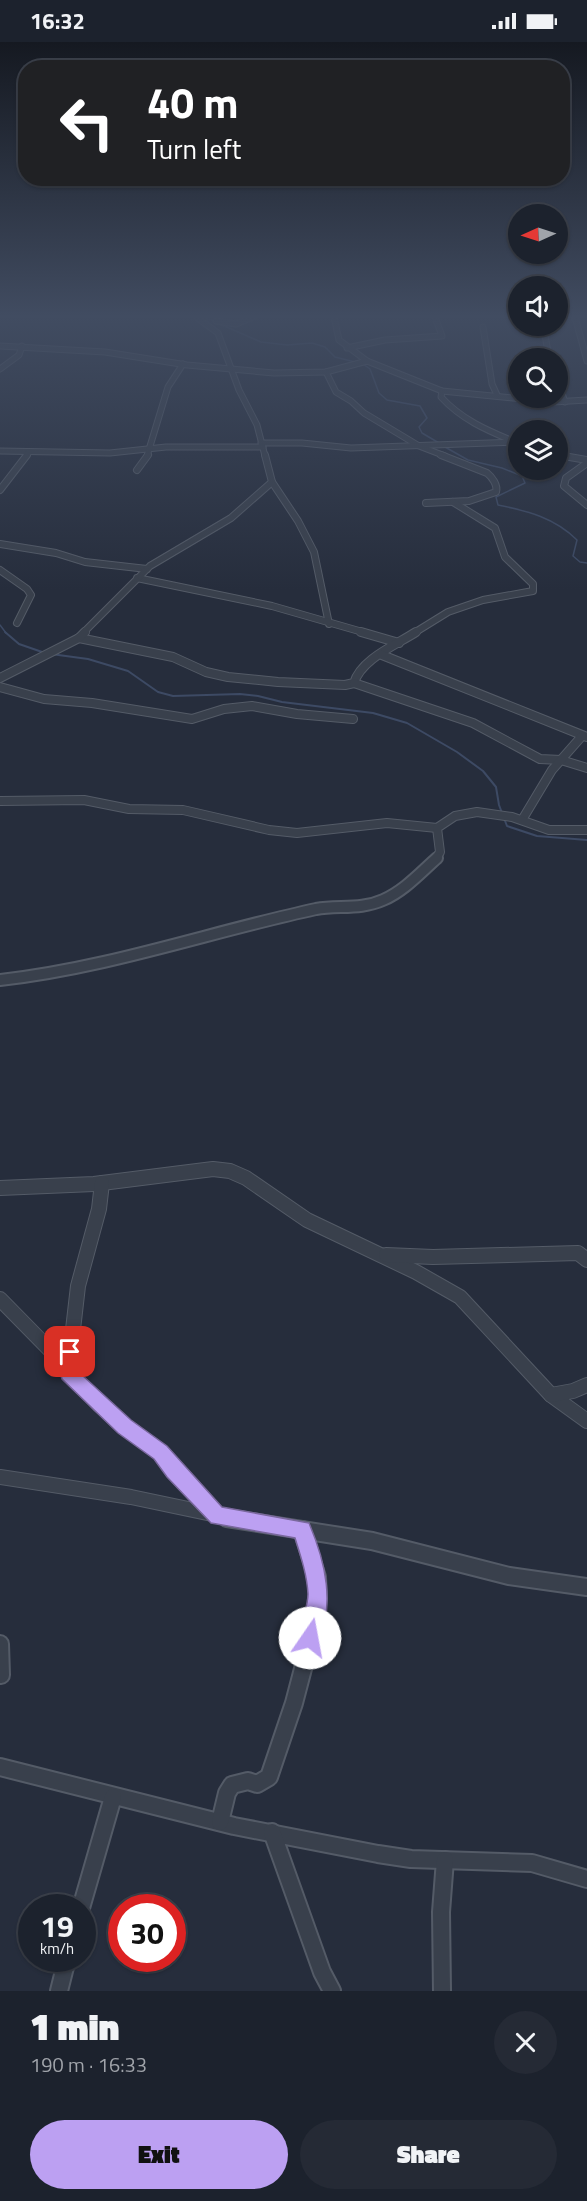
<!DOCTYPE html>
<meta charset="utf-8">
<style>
:root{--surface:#1c222d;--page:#252a35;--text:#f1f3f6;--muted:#a0a4aa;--line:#3a3f49;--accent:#bca0f2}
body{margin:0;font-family:"Titillium Web",sans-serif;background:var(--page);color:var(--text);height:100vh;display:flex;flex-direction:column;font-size:22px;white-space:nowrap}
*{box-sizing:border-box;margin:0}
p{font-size:20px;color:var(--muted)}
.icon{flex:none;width:33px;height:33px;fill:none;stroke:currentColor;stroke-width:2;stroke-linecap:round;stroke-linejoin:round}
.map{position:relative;height:1949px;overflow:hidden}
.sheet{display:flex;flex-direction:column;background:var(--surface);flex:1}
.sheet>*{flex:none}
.banner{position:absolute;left:18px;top:18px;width:552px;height:126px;border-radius:24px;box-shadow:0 2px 4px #0004,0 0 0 2px var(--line);background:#202124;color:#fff;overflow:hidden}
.needle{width:39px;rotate:267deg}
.fabs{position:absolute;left:508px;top:162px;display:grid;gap:12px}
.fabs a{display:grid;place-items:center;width:60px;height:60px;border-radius:50%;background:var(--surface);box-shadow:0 2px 4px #0004,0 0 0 2px var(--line);font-size:30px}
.speed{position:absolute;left:18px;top:1852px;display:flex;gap:12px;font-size:30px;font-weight:700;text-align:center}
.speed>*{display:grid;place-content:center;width:78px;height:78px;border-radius:50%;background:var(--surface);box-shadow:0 2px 4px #0004,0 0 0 2px var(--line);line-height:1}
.speed small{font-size:15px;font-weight:400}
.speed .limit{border:9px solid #d22;background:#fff;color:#111}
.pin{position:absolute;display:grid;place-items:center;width:51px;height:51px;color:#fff;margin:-26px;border-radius:12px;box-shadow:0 3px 9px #0006}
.me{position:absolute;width:66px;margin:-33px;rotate:12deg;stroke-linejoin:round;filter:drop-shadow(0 0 4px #0008)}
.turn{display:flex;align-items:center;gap:21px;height:126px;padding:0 30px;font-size:27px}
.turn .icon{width:78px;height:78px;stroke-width:2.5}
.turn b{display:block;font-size:42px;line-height:51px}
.round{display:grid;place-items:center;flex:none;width:63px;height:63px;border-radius:32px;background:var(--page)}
.headline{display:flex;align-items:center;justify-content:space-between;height:102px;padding:0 30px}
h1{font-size:36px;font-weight:800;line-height:45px}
.action{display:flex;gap:12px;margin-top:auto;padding:12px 30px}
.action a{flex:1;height:69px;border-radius:36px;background:var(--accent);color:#111;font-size:24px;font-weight:800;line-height:69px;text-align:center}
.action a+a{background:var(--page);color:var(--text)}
.status{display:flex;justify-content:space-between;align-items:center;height:42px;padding:0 30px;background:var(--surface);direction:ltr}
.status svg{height:16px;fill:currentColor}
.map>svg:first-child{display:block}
</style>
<div class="status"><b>16:32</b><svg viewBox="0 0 49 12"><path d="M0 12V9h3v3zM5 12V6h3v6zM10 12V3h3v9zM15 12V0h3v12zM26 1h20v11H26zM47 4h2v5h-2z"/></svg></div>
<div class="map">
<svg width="587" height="1949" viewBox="0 0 587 1949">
<rect width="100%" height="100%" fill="#262d3c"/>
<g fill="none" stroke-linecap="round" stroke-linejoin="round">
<g stroke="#3d4a64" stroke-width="1.5">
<path d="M204 275 261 300 287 303 312 301 325 305 335 315 363 322 370 327 379 351 387 358 420 364 427 376 419 385 422 391 439 401"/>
<path d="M445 405 468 418 502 426 522 434 525 441 496 455 498 463C528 469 555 476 577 498L573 514 580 520 587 521"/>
<path d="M0 583 6 591"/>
</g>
<g stroke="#3d4a64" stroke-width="2">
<path d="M5 590 19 602 45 611"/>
<path d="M51 612 88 617 128 629 158 650 173 654 240 652 258 654 282 660 373 671 407 681 457 710 483 729 496 745 499 763 507 784 537 794 587 798"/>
</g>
<defs>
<g id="street-far5">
<path d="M196 275 218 291 239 348 257 383 265 414"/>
<path d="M334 275 339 298 367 319"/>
<path d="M575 275 587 319"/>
<path d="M216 279 236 282 253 275"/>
<path d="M483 285 492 342 497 353"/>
<path d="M545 293 549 316"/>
<path d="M0 304 105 310 187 323 274 331 326 330 367 319 442 349 553 360 587 358"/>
<path d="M347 306 385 298 442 294 435 275"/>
<path d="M0 327 19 313 22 304"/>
<path d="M326 330 336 350 351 359 364 371 419 404 445 414"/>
<path d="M558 340 565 360"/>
<path d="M442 349 441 355C461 377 486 388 513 399"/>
<path d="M261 401H302L351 406 515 400"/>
<path d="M0 409 110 411 166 405H263"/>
<path d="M558 413 565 414"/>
<path d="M26 414 29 410"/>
<path d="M147 414 168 345 183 322"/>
</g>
<g id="street-far4">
<path d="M558 413 587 418"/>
<path d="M587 421 566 436 564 444 587 463"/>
<path d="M137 428 148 413"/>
<path d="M272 440 298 479 314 510 329 582"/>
<path d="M0 448 27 413"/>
<path d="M426 461 469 459 496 450C498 443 492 435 487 431L441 413"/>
<path d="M0 502 56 511 85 520 147 527"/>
<path d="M0 528 27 547 31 553 17 581"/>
<path d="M137 536 272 564 366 591"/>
<path d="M83 591 150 524 231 476 272 440 265 413"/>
<path d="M414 591 448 570 483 558 533 549V542L505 515 495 486 453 460"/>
</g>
<g id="street-far3">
<path d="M361 590 399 601"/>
<path d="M79 596 173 615 206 630 228 635 278 640 345 643 354 641C361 617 396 603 416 590"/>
<path d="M382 613 587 695"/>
<path d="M0 636 79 596 85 590"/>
<path d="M354 641 473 681 540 717 561 718 587 726"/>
<path d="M0 645 44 657 92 661 192 677 224 667 252 664 297 672 353 677"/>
<path d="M0 759 84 758 129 767 183 768 269 788 297 791 387 781 437 786"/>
<path d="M522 778 552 728 582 694"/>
<path d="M435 818 440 810 437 786 455 774 477 770 512 775 549 788H587"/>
</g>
<path id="street-far2" d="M0 938C108 926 210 890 316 867 338 863 361 868 383 858 404 849 420 831 437 816"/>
<g id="street-far1">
<path d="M0 1146 94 1142 213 1127 230 1129 246 1136 307 1178 416 1230 460 1255 551 1353 587 1379"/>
<path d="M386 1213 433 1215 578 1211 587 1218"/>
<path d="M0 1257 52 1310 99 1363 160 1411 217 1474"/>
<path d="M68 1331 78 1244 99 1167 102 1141"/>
<path d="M551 1353 573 1349 587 1343"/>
<path d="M0 1435 131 1455 236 1477"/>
</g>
<g id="street">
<path d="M227 1476 372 1499 509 1534 587 1545"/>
<path d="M0 1602 1 1633"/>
<path d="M0 1725 234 1784 378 1812 411 1817 532 1821 587 1837"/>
<path d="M220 1780 227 1751 232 1743 248 1739 257 1742 269 1735 294 1661 315 1581 318 1556 317 1535 302 1488"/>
<path d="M272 1790 322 1930 332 1949"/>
<path d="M81 1866 113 1755"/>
<path d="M59 1949 67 1917"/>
<path d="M442 1949 441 1870 445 1818"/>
</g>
</defs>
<use href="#street-far5" stroke="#545b67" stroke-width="7"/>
<use href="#street-far4" stroke="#545b67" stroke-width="8"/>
<use href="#street-far3" stroke="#545b67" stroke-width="10"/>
<use href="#street-far2" stroke="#545b67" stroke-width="14"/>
<use href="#street-far1" stroke="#545b67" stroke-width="16"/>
<use href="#street" stroke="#545b67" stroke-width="20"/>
<use href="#street-far5" stroke="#39404c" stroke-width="5"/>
<use href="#street-far4" stroke="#39404c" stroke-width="6"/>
<use href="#street-far3" stroke="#39404c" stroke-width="8"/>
<use href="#street-far2" stroke="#39404c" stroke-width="10"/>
<use href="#street-far1" stroke="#39404c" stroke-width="14"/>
<use href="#street" stroke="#39404c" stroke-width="16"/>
</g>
<linearGradient id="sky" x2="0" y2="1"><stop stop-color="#151921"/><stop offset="0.5" stop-color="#414c61"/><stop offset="1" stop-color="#414c61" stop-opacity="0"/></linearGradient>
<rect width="587" height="548" fill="url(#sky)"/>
<path fill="#bca0f2" stroke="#7a689d" stroke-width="1.5" d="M70 1302 77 1305 79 1310 77 1328 82 1333 131 1378 167 1404 222 1465 309 1481C326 1521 335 1562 318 1603L310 1607 303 1603C296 1587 308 1569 308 1552 307 1533 301 1515 295 1496L211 1481 167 1435 154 1417 118 1391 62 1337C58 1327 60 1314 64 1305Z"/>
</svg>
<div class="fabs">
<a><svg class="needle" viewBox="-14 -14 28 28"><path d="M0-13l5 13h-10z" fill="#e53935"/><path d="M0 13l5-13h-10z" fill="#a0a4aa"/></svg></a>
<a><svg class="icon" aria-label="sound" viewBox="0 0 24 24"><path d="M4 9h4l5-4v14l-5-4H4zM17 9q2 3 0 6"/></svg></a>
<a><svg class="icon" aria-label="search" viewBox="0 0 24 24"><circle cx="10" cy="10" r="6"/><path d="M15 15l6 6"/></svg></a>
<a><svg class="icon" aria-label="layers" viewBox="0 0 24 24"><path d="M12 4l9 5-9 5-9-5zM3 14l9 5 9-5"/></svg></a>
</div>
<div class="speed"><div>19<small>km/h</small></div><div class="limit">30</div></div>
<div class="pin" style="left:70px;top:1310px;background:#d93025"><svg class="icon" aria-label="arrive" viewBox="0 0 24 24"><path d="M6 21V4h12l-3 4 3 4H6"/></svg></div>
<svg class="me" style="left:310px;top:1596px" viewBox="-20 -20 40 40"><circle r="19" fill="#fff"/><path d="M0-13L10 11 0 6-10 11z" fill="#bca0f2"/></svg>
<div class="banner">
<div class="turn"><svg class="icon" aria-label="left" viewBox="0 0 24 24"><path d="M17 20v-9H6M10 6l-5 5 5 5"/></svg><div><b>40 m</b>Turn left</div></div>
</div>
</div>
<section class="sheet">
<div class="headline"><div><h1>1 min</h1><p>190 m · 16:33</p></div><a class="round"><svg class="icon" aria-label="close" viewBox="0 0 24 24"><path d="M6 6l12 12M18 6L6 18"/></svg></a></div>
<div class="action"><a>Exit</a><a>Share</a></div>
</section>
